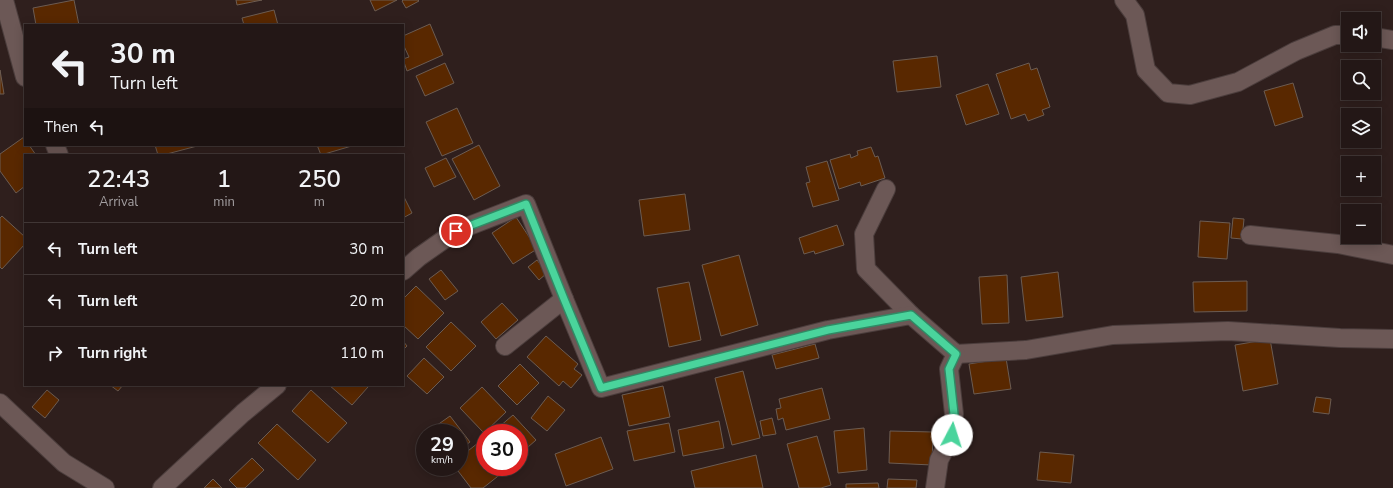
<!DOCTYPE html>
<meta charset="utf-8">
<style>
:root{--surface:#231716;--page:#2b201f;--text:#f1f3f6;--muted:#a39fa1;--line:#403635}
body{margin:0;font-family:"Nunito Sans",sans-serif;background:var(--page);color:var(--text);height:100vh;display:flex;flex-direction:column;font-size:15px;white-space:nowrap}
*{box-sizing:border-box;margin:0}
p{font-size:13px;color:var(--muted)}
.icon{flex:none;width:22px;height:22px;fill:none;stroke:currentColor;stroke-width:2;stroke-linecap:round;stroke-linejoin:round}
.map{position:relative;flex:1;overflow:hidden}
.side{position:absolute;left:24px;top:154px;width:380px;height:232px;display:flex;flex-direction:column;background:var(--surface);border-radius:0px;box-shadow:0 2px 10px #0003,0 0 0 1px var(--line)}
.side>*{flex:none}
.guide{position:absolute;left:24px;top:24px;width:380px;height:122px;border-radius:0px;box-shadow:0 2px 10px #0003,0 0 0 1px var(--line);background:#231716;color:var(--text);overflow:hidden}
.controls{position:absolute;left:1341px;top:12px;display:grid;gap:8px}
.controls a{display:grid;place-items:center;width:40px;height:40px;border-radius:0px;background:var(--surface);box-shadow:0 2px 10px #0003,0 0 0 1px var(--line);font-size:20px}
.speed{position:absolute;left:416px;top:424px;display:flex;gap:8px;font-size:20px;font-weight:700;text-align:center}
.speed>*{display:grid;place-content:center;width:52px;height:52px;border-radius:50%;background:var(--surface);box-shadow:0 2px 10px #0003,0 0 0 1px var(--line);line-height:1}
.speed small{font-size:10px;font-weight:400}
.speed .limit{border:6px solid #d22;background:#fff;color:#111}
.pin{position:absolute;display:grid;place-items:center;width:34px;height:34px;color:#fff;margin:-17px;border:2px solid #fff;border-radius:50%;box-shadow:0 1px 4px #0007}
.me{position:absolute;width:44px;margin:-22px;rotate:5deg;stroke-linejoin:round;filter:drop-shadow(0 0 3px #0008)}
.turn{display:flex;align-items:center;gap:14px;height:84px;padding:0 20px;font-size:18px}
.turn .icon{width:52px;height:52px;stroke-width:2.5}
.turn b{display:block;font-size:28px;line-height:34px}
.then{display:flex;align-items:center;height:38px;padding:0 20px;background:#0003;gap:8px;font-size:15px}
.eta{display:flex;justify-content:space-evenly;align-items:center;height:68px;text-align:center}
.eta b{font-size:24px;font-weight:600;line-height:28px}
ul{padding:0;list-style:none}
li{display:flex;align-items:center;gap:12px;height:52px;padding:0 20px;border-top:1px solid var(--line)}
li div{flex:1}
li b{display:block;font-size:15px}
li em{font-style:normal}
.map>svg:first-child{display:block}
</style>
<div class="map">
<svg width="1393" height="488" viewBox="0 0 1393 488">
<rect width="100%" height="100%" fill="#2f1f1d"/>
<g fill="#592800" stroke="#6c5c52">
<path d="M74 0 79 25H36L33 8Z"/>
<path d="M236 0H262L237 5Z"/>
<path d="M370 0H397L375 11Z"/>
<path d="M403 0H418L419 1 406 8 402 1Z"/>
<path d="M274 10 278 25H244L242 18Z"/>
<path d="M430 24 443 55 407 71 403 59 409 57 403 44V36Z"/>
<path d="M937 56 941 87 897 92 893 61Z"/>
<path d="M445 63 454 83 425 96 416 76Z"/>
<path d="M1029 63 1031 70 1037 68 1050 107 1042 110 1044 115 1028 121 1025 114 1011 119 996 74Z"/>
<path d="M0 70 4 94H0Z"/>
<path d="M1293 83 1303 117 1275 126 1264 91Z"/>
<path d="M988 84 999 114 966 125 956 95Z"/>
<path d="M457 108 473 143 442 156 426 122Z"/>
<path d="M24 137 25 145H29L36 155H25V186L16 193 0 171V154Z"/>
<path d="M155 145H201L163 155H158Z"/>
<path d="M317 145H355L321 155Z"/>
<path d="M479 145 500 186 474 200 452 159Z"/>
<path d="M871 147 875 157 878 156 885 178 861 186 860 182 839 189 830 160 850 154 851 158 858 155 857 151Z"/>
<path d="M446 158 456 177 434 187 425 168Z"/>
<path d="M827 161 839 200 813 207 806 183 810 182 806 167Z"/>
<path d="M685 194 690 230 644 236 639 200Z"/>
<path d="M403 195 412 213 403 218Z"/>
<path d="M2 216 25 237V244L2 269 0 267V218Z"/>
<path d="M516 217 537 249 513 264 492 233Z"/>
<path d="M1233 218 1244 219 1242 239 1231 238Z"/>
<path d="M1200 221 1230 223 1227 259 1198 257Z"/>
<path d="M837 225 844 245 815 254 814 251 804 254 799 238Z"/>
<path d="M739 255 758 325 721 336 702 265Z"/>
<path d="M537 260 547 273 539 280 528 267Z"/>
<path d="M441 270 458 291 445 300 429 279Z"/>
<path d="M1058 272 1063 317 1026 321 1021 277Z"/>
<path d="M1007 275 1009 323 982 324 979 277Z"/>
<path d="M1247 281V311L1194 312 1193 282Z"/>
<path d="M689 282 701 340 669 347 657 288Z"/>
<path d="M416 286 444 313 418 339 403 325V299Z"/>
<path d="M502 303 518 320 496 339 481 322Z"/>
<path d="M451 322 476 346 451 371 426 347Z"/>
<path d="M546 336 578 364 574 369 582 375 571 388 563 381 559 386 527 357Z"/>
<path d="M1270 339 1278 384 1243 391 1235 345Z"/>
<path d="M403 341 407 346 403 350Z"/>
<path d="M815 344 819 358 776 369 772 355Z"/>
<path d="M424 358 444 377 427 394 407 376Z"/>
<path d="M1006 358 1011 389 974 394 969 364Z"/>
<path d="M520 364 539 383 517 405 498 386Z"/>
<path d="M743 371 760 438 732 445 715 378Z"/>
<path d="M110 385H123L118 391Z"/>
<path d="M329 385H366L368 387 352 405Z"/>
<path d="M663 386 670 417 629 426 622 395Z"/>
<path d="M482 387 506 412 484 433 460 408Z"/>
<path d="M822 388 830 419 786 430 783 418 778 420 776 409 781 408 779 399Z"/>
<path d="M47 390 59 400 45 418 32 407Z"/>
<path d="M311 390 347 423 328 443 292 411Z"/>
<path d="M548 396 565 410 547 431 531 418Z"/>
<path d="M1316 397 1331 399 1329 414 1313 412Z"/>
<path d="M513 415 536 440 519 455V433H492Z"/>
<path d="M450 416 470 442 459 450V433H426Z"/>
<path d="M772 418 776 434 763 436 760 421Z"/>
<path d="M719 421 724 448 683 456 678 430Z"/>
<path d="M669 423 675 452 634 461 627 431Z"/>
<path d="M277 424 316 460 298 480 258 443Z"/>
<path d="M864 428 867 470 838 473 834 431Z"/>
<path d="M890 431 933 432 932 465 889 463Z"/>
<path d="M817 436 831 485 821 488H799L787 444Z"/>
<path d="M601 437 613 469 566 486 555 454Z"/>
<path d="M478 443 485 452V467H497L502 473 483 488H471L455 467H459V458Z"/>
<path d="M1040 452 1074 455 1071 483 1037 480Z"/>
<path d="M756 455 763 488H695L691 471Z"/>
<path d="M252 458 264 470 245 488H237L229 480Z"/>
<path d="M213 479 222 488H204Z"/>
<path d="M888 479 917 480 916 488H887Z"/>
<path d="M878 483 879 488H846V484Z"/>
</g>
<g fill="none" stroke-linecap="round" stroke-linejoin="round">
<defs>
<g id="minor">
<path d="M4 0 25 77"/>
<path d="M1124 0 1135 15 1146 70 1168 93 1190 95 1238 82 1296 51 1335 35H1348"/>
<path d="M1374 37 1393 40"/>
<path d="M55 145 59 155"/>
<path d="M886 189 864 234 866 269 911 315"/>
<path d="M1250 235 1338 244 1393 255"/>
<path d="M403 271 419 257 456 231 526 204 564 299"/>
<path d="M505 346 564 299 601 388 828 330 911 315 956 354 1026 350 1113 335 1228 331 1340 338 1393 339"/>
<path d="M0 403 64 463 105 488"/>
<path d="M162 488 243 413 277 385"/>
<path d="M935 488 939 460 952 435 954 414 949 369 956 354"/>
</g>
</defs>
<use href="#minor" stroke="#4b3d3c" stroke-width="20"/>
<use href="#minor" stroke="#6c5856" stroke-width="18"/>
</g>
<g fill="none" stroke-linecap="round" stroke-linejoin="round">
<defs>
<path id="route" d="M456 231 526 204 564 299 601 388 828 330 911 315 956 354 949 369 954 414 952 435"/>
</defs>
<use href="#route" stroke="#308a65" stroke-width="10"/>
<use href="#route" stroke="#4ad49c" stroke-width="7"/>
</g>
</svg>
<div class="controls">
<a><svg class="icon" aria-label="sound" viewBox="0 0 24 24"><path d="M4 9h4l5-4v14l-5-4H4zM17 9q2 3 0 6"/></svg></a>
<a><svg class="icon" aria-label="search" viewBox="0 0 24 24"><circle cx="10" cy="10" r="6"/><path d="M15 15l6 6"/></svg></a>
<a><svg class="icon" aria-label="layers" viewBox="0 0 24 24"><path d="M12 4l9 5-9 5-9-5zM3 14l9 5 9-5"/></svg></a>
<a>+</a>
<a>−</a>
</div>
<div class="speed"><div>29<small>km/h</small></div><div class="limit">30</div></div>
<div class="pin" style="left:456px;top:231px;background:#d93025"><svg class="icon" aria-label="arrive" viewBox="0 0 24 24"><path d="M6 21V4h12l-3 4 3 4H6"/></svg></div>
<svg class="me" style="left:952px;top:435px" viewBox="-20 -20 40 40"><circle r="19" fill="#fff"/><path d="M0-13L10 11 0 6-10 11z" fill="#4ad49c"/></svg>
<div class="guide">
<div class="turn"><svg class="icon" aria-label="left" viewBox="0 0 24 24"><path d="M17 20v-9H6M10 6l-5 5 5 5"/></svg><div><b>30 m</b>Turn left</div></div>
<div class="then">Then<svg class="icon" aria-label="left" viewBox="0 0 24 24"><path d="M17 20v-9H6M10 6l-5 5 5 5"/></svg></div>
</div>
<section class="side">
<div class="eta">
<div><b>22:43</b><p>Arrival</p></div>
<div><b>1</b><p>min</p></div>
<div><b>250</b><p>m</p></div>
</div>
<ul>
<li><svg class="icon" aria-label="left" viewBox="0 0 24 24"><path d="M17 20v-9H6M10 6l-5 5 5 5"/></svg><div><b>Turn left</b></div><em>30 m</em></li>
<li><svg class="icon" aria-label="left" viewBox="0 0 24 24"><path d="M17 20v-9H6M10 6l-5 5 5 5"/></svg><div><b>Turn left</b></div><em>20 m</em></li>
<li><svg class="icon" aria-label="right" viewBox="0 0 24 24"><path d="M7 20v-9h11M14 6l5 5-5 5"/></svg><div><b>Turn right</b></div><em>110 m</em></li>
</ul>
</section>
</div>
